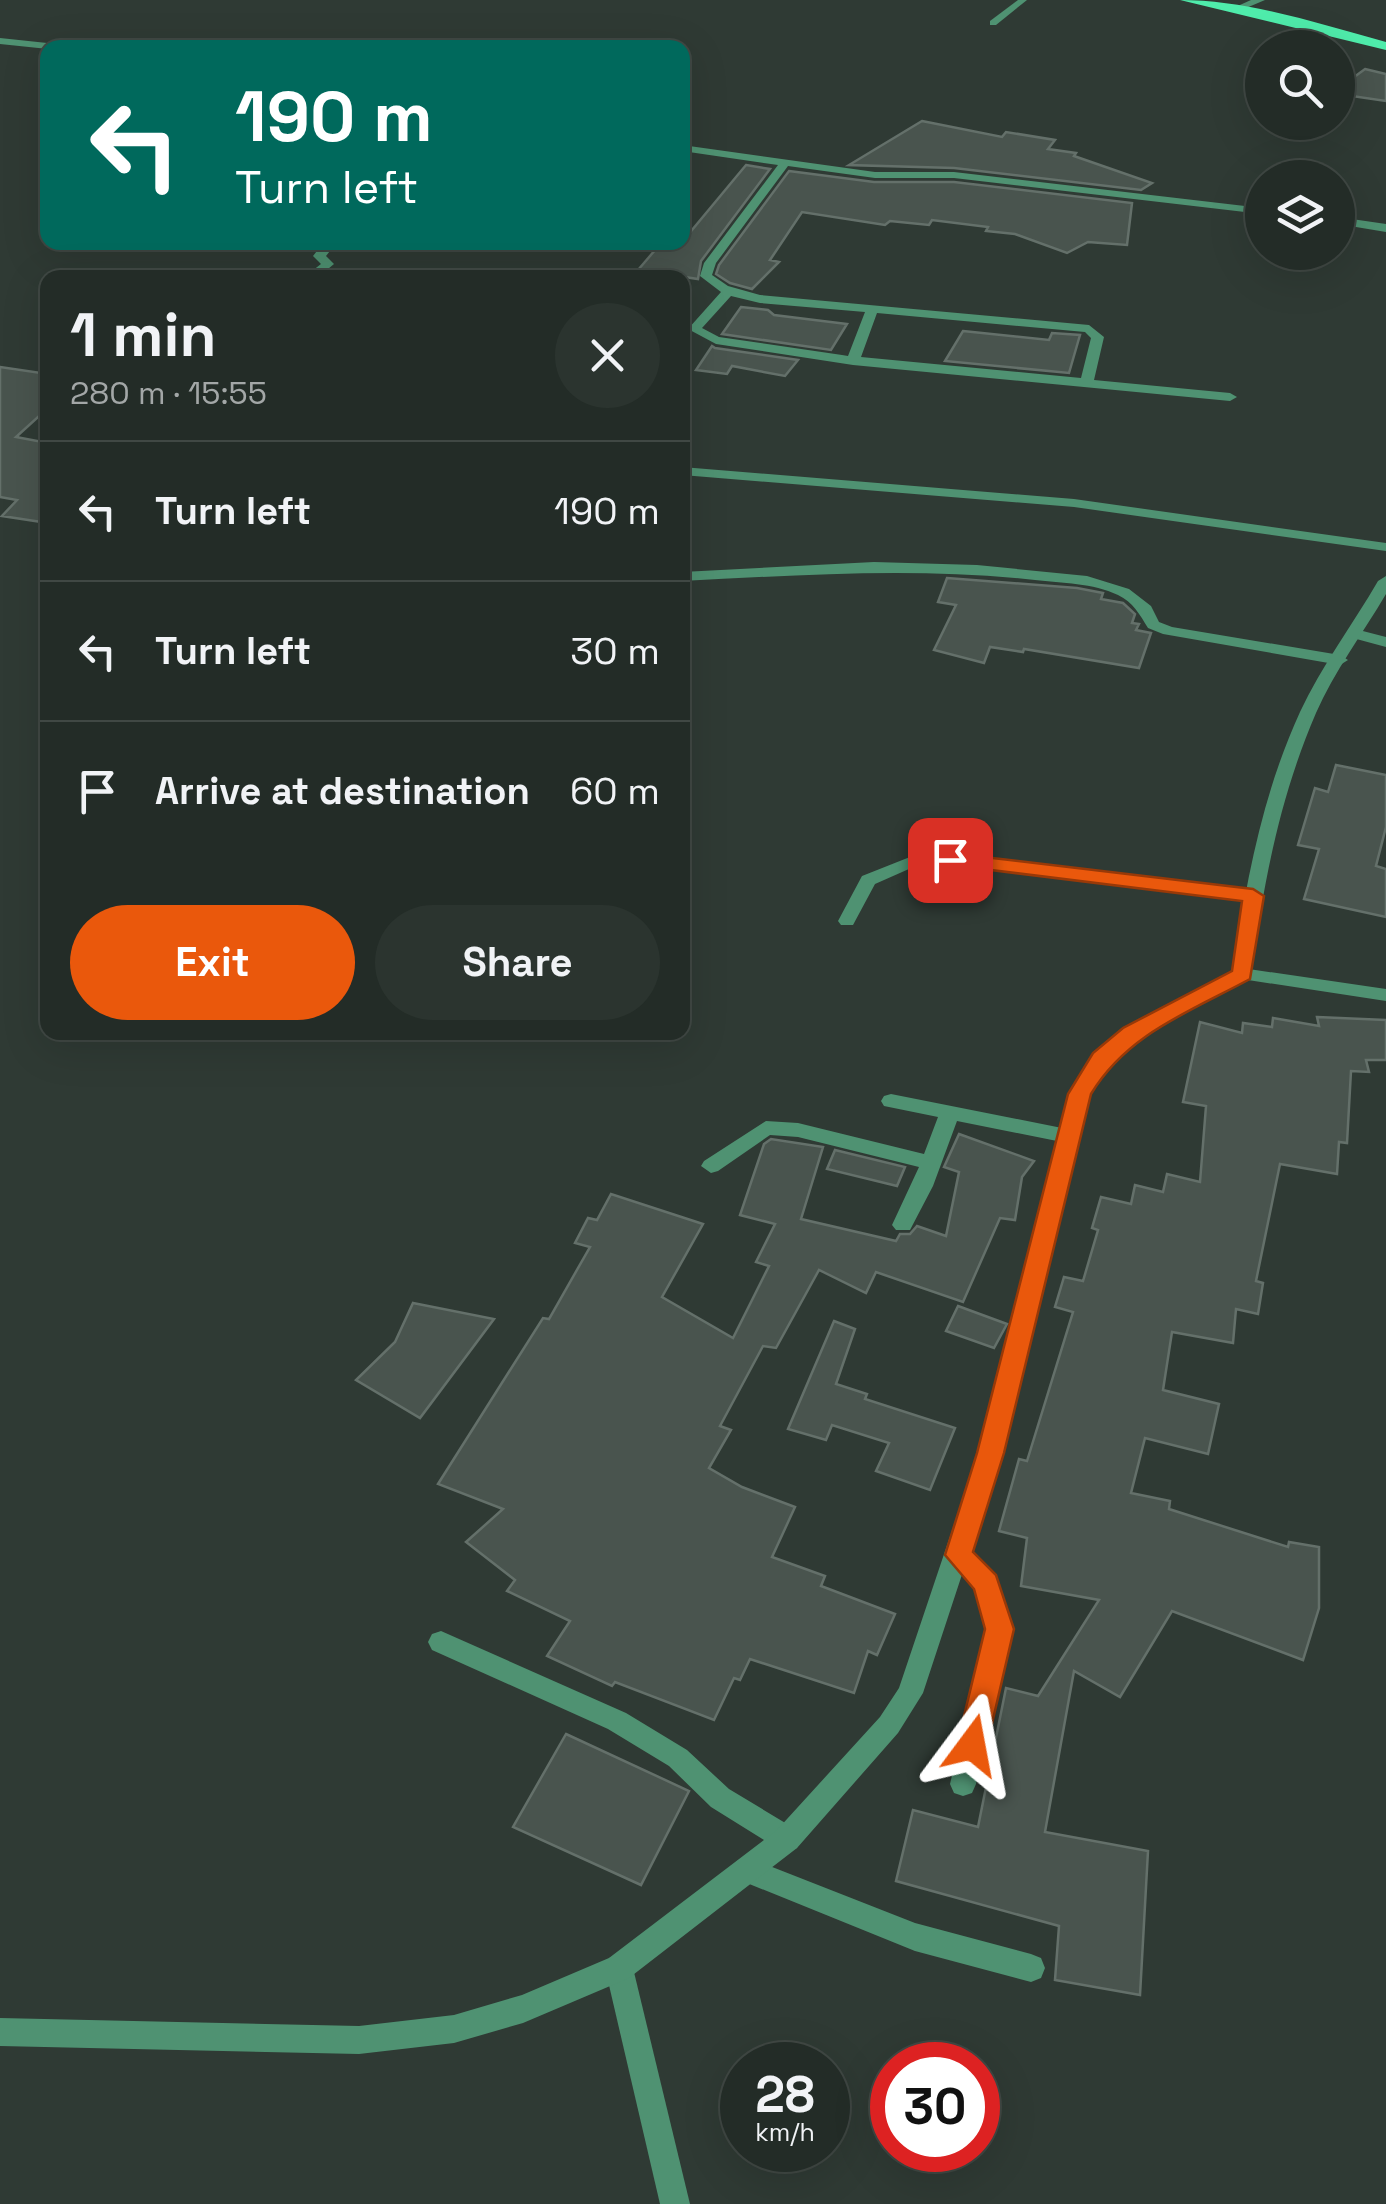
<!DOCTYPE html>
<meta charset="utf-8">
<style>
:root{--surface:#232c27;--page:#2b342f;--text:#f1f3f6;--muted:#a3a7a7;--line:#404844;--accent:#ea580c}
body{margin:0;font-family:"Space Grotesk",sans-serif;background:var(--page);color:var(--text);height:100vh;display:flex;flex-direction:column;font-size:38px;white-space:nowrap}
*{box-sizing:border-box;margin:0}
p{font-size:32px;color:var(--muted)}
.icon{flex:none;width:55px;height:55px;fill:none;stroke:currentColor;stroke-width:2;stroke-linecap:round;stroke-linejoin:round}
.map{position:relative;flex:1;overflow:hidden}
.side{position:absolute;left:40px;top:270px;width:650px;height:770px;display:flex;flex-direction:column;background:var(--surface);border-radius:20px;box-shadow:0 10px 40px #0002,0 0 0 2px var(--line)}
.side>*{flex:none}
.guide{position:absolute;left:40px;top:40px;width:650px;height:210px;border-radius:20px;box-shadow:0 10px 40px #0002,0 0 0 2px var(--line);background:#00695c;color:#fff;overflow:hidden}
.fabs{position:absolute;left:1245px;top:30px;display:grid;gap:20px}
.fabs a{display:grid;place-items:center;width:110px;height:110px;border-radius:50%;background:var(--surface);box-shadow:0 10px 40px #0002,0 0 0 2px var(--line);font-size:50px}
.speed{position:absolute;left:720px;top:2042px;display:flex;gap:20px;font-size:50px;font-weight:700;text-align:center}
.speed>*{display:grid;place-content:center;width:130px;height:130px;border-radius:50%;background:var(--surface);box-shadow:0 10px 40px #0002,0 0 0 2px var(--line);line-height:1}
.speed small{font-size:25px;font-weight:400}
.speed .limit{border:15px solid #d22;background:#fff;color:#111}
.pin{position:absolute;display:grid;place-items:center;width:85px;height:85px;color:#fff;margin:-42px;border-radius:20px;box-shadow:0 5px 15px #0006}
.me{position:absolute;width:110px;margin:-55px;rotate:13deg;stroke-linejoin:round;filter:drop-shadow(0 0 8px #0008)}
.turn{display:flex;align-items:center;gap:35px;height:210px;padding:0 30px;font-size:45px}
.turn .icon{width:130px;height:130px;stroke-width:2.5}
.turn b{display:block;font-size:70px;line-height:85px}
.round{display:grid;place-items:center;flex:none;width:105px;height:105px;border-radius:52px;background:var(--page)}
.overview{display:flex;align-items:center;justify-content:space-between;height:170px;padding:0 30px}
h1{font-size:60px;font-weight:800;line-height:75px}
.cta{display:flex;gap:20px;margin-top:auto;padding:20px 30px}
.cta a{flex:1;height:115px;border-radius:60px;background:var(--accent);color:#fff;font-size:40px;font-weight:800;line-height:115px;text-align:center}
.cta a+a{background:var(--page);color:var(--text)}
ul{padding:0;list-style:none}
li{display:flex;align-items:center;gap:30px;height:140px;padding:0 30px;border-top:2px solid var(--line)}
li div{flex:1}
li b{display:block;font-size:38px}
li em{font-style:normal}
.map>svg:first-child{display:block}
</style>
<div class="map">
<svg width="1386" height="2204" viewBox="0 0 1386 2204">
<rect width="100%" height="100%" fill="#2f3a34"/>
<g fill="#49544e" stroke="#64706a" stroke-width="2.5">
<path d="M1365 69 1386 74V101L1338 94V89Z"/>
<path d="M922 121 1002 137 1006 132 1055 140 1048 149 1076 153 1074 156 1152 183 1141 190 954 168 849 165Z"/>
<path d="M746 165 770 169 701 261 698 279 638 270 662 242H682Z"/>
<path d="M789 171 874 182H954L1132 203 1127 245 1088 242 1067 253 1015 234 986 231 988 227 932 220 929 225 890 221 885 225 802 212 770 260 779 262 752 289 730 283 716 274 719 265Z"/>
<path d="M741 307 768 310 774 315 847 324 831 350 722 334Z"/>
<path d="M963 331 1049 340 1052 333 1080 335 1069 373 945 361Z"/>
<path d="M712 346 715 348 798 360 785 376 732 366 727 374 696 370Z"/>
<path d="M0 367 48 374V408L16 437 48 443V523L2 516 17 500 0 497Z"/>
<path d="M947 578 1077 588 1103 593 1101 599 1123 603 1135 614 1132 623 1139 624 1136 630 1151 633 1139 668 1024 649 1023 652 990 647 984 663 934 650 956 605 938 602Z"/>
<path d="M1336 765 1386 775V827L1376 866 1386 869V917L1304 899 1319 849 1298 845 1315 788 1328 792Z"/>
<path d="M1317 1017 1386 1020V1060H1366L1369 1072 1351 1071 1347 1143 1339 1142 1337 1174 1280 1164 1256 1281 1263 1283 1258 1314 1236 1309 1233 1343 1172 1332 1163 1390 1219 1404 1208 1454 1145 1438 1131 1493 1170 1501 1169 1509 1288 1547 1289 1542 1319 1547V1608L1303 1660 1172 1611 1120 1697 1074 1671 1045 1832 1148 1851 1140 1995 1055 1980 1059 1926 896 1881 913 1810 978 1827 1006 1688 1038 1696 1099 1600 1021 1586 1027 1538 999 1531 1019 1459 1027 1461 1073 1312 1055 1307 1064 1277 1083 1281 1098 1230 1092 1228 1101 1197 1131 1204 1135 1185 1163 1192 1167 1174 1200 1182 1206 1106 1183 1102 1200 1022 1242 1033 1243 1023 1272 1027 1273 1018 1319 1026Z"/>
<path d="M959 1134 1034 1161 1022 1177 1015 1220 1000 1218 963 1302 876 1272 866 1293 819 1270 776 1348 763 1346 720 1426 731 1430 709 1468 742 1487 795 1507 772 1557 825 1576 821 1586 895 1614 877 1655 868 1651 854 1693 750 1659 740 1680 734 1678 714 1720 615 1682 612 1686 547 1656 570 1621 507 1591 515 1580 466 1542 503 1509 438 1484 543 1318 549 1319 590 1247 575 1243 588 1218 597 1220 611 1194 703 1224 662 1297 733 1338 769 1266 756 1262 775 1224 740 1215 764 1144 771 1139 823 1147 801 1219 896 1241 900 1234H910L917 1226 946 1236 959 1172 944 1167Z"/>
<path d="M835 1150 905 1167 897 1186 827 1169Z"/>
<path d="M413 1303 494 1319 420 1418 356 1380 395 1342Z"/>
<path d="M958 1306 1007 1324 994 1348 946 1331Z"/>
<path d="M834 1321 855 1329 836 1384 867 1394 865 1399 955 1428 930 1490 876 1471 889 1443 832 1425 826 1440 788 1429Z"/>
<path d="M566 1734 689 1791 641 1885 513 1827Z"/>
</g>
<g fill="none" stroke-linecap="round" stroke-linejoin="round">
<path fill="#4f9272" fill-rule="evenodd" d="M1018 0H1027L996 25H990V21Z"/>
<g fill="#4f9272" fill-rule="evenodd">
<path d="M1251 0H1265L1239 11 1231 9Z"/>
<path d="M0 38 66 45 71 48 48 49 0 44Z"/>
<path d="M682 145 875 172H954L1262 208V214L954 178H875L788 166 716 263 712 275 728 286 760 295 1089 325 1104 337 1094 380 1230 393 1237 397 1230 401 853 365 716 344 688 329 721 292 700 276 704 263 778 165 682 151ZM731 296 760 303 865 312 848 356 842 355 719 337 702 328ZM877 313 1085 332 1091 338 1081 378 861 357Z"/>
<path d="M1338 217 1386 224V232L1338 224Z"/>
<path d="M324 242H337L326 256 334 264 317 278H303L321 264 313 256Z"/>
<path d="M682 467 1074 499 1386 543V551L1074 507 682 475Z"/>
<path d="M874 562 977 565 1087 576 1129 589 1151 606 1159 622 1172 627 1340 655 1348 660 1340 665 1163 634 1148 628C1140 615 1133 602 1118 595 1093 583 1062 583 1035 580 916 567 802 575 682 581V572Z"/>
<path d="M1355 629 1386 637V647L1349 637 1347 634Z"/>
<path d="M950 854 1253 889 1262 895 1253 901 950 864 918 865 875 884 853 925H841L838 921 862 876 915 855Z"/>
<path d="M1242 968 1386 989V1001L1235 978 1233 974 1235 970Z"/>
<path d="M891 1094 1067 1129 1077 1136 1067 1143 957 1121 933 1186 910 1230H896L892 1225 919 1167 798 1137 770 1135 718 1171 711 1173 701 1166 704 1161 766 1121 798 1123 924 1154 938 1117 884 1106 881 1101 884 1096Z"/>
<path d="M959 1545 968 1548 995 1577 1011 1629 976 1784 972 1793 963 1796 954 1793 950 1784 987 1629 975 1589 947 1555 950 1548Z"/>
<path d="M441 1631 626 1713 687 1750 729 1789 797 1830 800 1839 797 1848 787 1852 777 1848 711 1807 669 1766 608 1729 432 1650 428 1642 432 1634Z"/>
<path d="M747 1857 915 1923 1031 1954 1041 1958 1045 1968 1041 1978 1031 1982 915 1951 737 1879 733 1870 737 1861Z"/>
<path d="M619 1954 629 1958 633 1968 690 2204H660L605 1968 609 1958Z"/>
</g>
<path fill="#4f9272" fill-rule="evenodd" d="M1386 576V594C1363 633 1334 672 1316 713 1279 799 1264 882 1251 974L1136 1041 1117 1058 1089 1094 1002 1453 923 1693 898 1733 797 1848 629 1978 523 2023 454 2043 359 2054 0 2046V2018L359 2026 454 2015 522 1995 609 1958 777 1830 880 1717 899 1688 978 1453 1069 1094C1108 1031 1169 1004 1233 971 1246 882 1262 795 1300 712 1321 667 1353 624 1378 581Z"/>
<path fill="#4fecab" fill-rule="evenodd" d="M1180 0C1249 0 1320 24 1386 42V50Z"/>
</g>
<path fill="#ea580c" stroke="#983908" stroke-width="2.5" d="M950 853 1253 889 1264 896 1250 979C1189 1012 1127 1034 1091 1094L1004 1453 973 1552 996 1575 1014 1629 987 1745 982 1754 972 1758 962 1754 957 1745 985 1629 974 1589 945 1555 977 1453 1068 1094 1093 1053 1123 1028 1232 971 1242 901 942 864V855Z"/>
</svg>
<div class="fabs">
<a><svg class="icon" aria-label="search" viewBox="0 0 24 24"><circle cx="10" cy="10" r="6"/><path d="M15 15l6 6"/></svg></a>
<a><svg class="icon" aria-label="layers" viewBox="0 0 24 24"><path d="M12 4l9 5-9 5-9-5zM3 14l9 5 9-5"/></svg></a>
</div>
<div class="speed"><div>28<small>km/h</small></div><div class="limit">30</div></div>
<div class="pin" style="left:950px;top:860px;background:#d93025"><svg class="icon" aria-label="arrive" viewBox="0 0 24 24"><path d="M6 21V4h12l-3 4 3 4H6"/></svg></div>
<svg class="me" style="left:972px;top:1745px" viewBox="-20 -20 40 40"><path d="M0-17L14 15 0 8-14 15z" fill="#ea580c" stroke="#fff" stroke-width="4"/></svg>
<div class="guide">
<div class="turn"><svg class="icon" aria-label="left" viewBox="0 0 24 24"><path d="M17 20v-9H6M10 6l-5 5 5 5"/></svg><div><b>190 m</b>Turn left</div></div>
</div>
<section class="side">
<div class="overview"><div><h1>1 min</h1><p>280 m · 15:55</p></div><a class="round"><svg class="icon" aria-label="close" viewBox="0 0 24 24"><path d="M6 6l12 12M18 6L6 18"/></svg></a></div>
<ul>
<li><svg class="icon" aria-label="left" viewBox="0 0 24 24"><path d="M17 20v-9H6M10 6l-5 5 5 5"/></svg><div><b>Turn left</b></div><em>190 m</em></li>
<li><svg class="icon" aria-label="left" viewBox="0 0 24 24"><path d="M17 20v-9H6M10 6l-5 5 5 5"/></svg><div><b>Turn left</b></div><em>30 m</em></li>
<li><svg class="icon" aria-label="arrive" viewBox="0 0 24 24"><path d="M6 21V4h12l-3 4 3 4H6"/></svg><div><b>Arrive at destination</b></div><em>60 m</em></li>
</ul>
<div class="cta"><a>Exit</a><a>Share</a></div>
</section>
</div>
